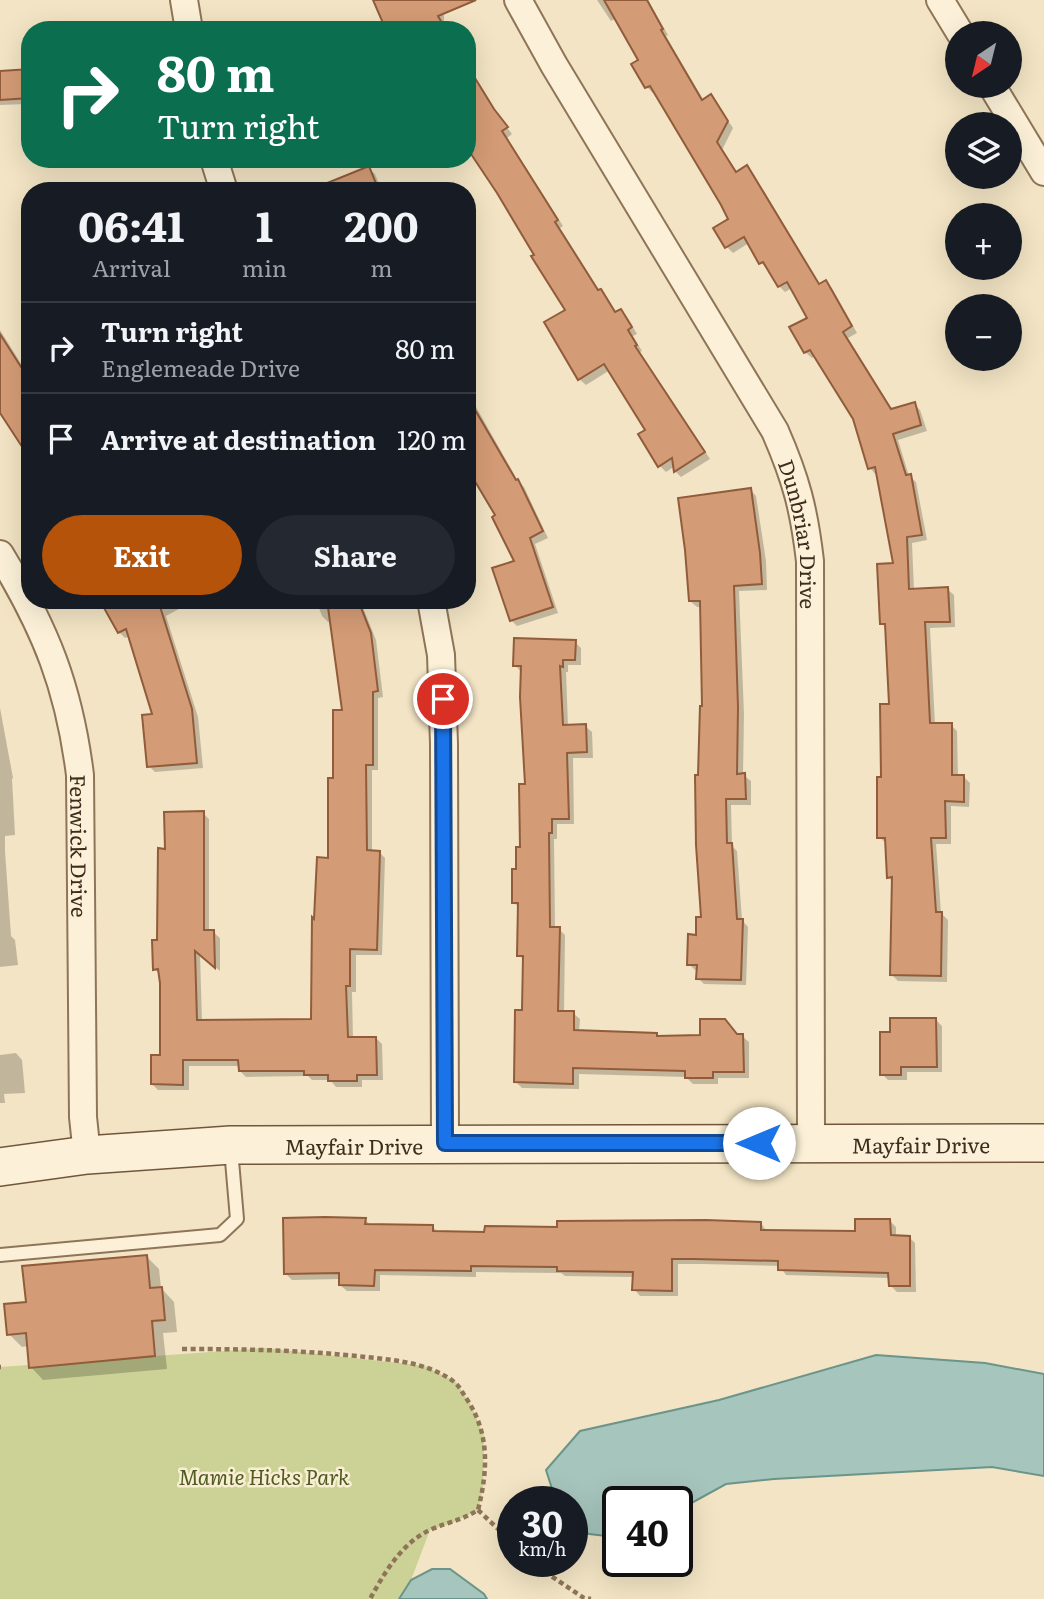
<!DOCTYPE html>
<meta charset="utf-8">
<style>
:root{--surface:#171b24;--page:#242831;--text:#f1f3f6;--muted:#9ea1a6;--line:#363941;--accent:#b45309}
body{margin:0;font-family:Literata,serif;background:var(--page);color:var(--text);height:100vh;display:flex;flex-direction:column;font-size:26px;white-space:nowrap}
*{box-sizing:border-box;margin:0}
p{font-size:23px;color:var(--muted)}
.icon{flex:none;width:38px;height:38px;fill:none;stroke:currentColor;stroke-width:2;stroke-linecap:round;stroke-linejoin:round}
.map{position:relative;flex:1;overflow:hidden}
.drawer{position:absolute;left:21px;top:182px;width:455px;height:427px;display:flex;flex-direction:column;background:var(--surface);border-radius:28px;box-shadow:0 7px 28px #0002}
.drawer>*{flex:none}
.top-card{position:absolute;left:21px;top:21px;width:455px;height:147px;border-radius:28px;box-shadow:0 7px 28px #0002;background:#0b6e4f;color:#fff;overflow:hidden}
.needle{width:46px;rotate:215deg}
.controls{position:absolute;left:945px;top:21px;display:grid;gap:14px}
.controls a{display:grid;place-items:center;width:77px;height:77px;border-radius:50%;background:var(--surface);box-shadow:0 7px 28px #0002;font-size:35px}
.speed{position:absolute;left:497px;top:1486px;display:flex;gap:14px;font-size:35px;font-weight:700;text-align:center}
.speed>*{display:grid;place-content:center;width:91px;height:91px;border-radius:50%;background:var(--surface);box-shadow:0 7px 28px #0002;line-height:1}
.speed small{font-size:18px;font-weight:400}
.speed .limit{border:4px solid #111;border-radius:10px;background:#fff;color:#111}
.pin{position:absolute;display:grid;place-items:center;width:60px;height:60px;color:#fff;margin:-30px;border:4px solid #fff;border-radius:50%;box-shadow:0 2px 7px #0007}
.me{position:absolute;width:77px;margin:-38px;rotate:270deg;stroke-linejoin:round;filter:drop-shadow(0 0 5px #0008)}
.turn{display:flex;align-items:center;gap:24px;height:147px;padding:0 21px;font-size:32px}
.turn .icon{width:91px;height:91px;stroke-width:2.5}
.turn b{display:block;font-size:49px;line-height:60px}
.eta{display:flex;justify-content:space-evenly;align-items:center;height:119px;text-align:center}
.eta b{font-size:42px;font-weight:700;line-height:49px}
.button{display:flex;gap:14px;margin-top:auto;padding:14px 21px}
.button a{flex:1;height:80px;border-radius:42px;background:var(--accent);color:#fff;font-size:28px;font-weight:700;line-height:80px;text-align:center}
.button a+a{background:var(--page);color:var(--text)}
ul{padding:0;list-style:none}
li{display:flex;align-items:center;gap:21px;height:91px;padding:0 21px;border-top:2px solid var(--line)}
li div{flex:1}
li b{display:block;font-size:26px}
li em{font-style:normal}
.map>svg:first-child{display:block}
</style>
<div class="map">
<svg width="1044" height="1599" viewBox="0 0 1044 1599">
<rect width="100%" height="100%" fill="#f2e4c4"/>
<path fill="#ccd296" d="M265 1348 425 1366 456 1382 471 1405 484 1436 483 1489 478 1510 452 1523 430 1530 411 1580 399 1599H0V1367Z"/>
<g fill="#a6c5bc" stroke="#6b958a" stroke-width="2">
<path d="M876 1355 985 1363 1044 1374V1476L992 1467 774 1479 726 1484 677 1511V1502H618V1537H616L589 1534 572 1522V1502L556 1501 546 1470 580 1431 719 1400Z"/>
<path d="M432 1569H450L484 1594 487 1599H399L411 1580Z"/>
</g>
<g fill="#0003">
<path d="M386 0H438L444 15V22L433 27Z"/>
<path d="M597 0H648L668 35 666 36 704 101 711 96 733 128 722 150 737 173 747 167 753 173 820 285 826 282 832 288 857 333 848 338 893 411 914 404 920 410 927 431 898 440 909 476 916 482 927 540 912 543 914 590 947 589 954 595 955 627 930 628 935 725H951L957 731 958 777H964L970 783 969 807 951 806V844H936L941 913 948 920 947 982 898 981 891 974 893 882 888 877 887 844 879 837 891 706 887 629 882 623 895 565 878 474 876 475 870 468 855 419 816 356 812 358 805 352 792 328 809 318 792 288 785 292 779 286 769 268 767 269 761 262 749 243 733 253 727 247 730 220 656 92 653 93 647 87 640 60 616 18 611 21Z"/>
<path d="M467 64 499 117 512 134 507 138 563 226 560 228 600 292 607 297 617 313 621 311 627 317 637 334 633 336 642 351 640 352 710 459 681 477 675 471V466L666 472 660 466 647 430 610 370 586 385 579 379 568 310 467 144Z"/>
<path d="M30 71V134L27 104 0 105V73Z"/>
<path d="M368 168 375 174 382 191H314Z"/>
<path d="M0 330 30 378V457L0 410Z"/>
<path d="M467 391 518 481 524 487 548 538 535 544 558 613 517 626 511 620 516 562 498 516 467 464Z"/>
<path d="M750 489 756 496 766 561 767 590 739 591 744 714 743 775 751 781V805H731L732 846 737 851 742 920 748 927 746 985 704 984 698 978V970H695L689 964 703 919 700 776 704 707 702 607H697L690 601Z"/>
<path d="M122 600H186L188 604 166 616 198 717 203 768 155 772 149 766 154 715 130 636 125 638 119 632Z"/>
<path d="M316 600H360L376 640 383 697 378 698V770H372V852H379L385 858 382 955H356V992H352L353 1039 376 1038 382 1044 383 1080H362V1087H336L330 1080H312L308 1076 246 1077 240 1071V1066H189V1090H158L152 1084 162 1057 161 975 154 969 167 850 203 813 209 819V932H213L220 938V971L200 954 202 1022 312 1021 316 922 330 860 335 780 344 711 331 621 328 622 322 616Z"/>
<path d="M575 642 581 648V665H568V672H566L568 726H585L592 732 593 758H573L574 824H557V839H554L555 929H559L565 935 564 1013H573L580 1019 579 1032 656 1034 659 1037 742 1036 749 1042V1078H718V1084H693L686 1077 579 1074V1089L522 1088 515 1081 523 1012 524 960 519 955 520 908 514 903 527 786 521 672 515 665Z"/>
<path d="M0 708 13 778 12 779 15 835 5 836V851L11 936 15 940 18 965 0 967Z"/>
<path d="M936 1020 942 1026V1072H907V1080H888L882 1074 892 1034Z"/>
<path d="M16 1053 22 1060 25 1093 4 1094 5 1103H0V1055Z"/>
<path d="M365 1219 371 1226 433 1227 439 1233 486 1234 559 1229 761 1223 767 1232H857L890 1221 896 1227V1237H909L915 1243 916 1292H897L890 1285V1278L786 1275 780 1266 702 1264H678V1296H640L634 1289V1277L565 1276 561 1273 476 1272V1277L380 1275V1291H347L340 1285V1279L292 1280 286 1274Z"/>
<path d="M146 1256 159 1269 161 1288 174 1302 177 1332 163 1333 167 1369 43 1380 31 1367 29 1346 22 1347 9 1334 28 1303Z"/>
</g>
<g fill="#d49c76" stroke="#915c3b" stroke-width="2">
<path d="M373 0H476L438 16 446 30H386Z"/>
<path d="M604 0H647L663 29 661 30 702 100 711 94 728 121 717 142 736 172 747 165 819 284 826 280 852 326 843 332 891 409 915 402 921 425 893 434 906 475 911 474 922 535 907 537 909 589 948 587 950 622H925L930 723H952V775H964V802L945 801 946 838H931L936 912H942L941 976 890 975 892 877 887 878 885 838H877V777H881L880 704H889L885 624H880L877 564 893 563 875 467 868 469 853 419 810 350 804 353 789 327 807 318 787 282 778 287 763 262 759 264 744 237 725 248 713 228 728 219 721 205 650 86 645 88 631 64 638 60Z"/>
<path d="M467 65 494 109 508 127 502 131 558 220 555 222 598 290 601 289 615 312 621 309 632 327 628 330 637 345 635 346 705 452 674 472 672 458 658 467 638 434 645 430 604 364 578 380 544 322 565 310 531 256 534 255 497 193 467 148Z"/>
<path d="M30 69V98L0 100V71Z"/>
<path d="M369 166 379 191H310V190Z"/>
<path d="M0 334 30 381V459L0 413Z"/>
<path d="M467 396 516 480 518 479 543 531 530 538 553 607 510 621 492 568 514 561 492 517 495 515 467 468Z"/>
<path d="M751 488 760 553 762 584 734 586 738 707 737 774 745 773 746 799H726L727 843H732L737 919H743L741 980 696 979 697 965H687L688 934 696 935V917H701L696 845 695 775H698L700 706H702L700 601H689L685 550 678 498Z"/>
<path d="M118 600H158L192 709 197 763 147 767 142 715 152 714 126 629 118 633 104 608Z"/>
<path d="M327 600H358L371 633 378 691 373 692V765H366L367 850 380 851 377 950 350 949V986H346L348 1037H376L377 1075H357V1081H328V1075H304V1071H239L238 1060H183V1085L151 1084V1055H160V983L158 969 153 970 152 940H157L158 848 165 849 164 812 204 811V930H214L215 968 195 951 197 1020 311 1019 312 917 314 919 317 857 328 858V778H333V710H342Z"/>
<path d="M514 638 576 640 575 660H563V667L560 666 563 725 586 724 587 752 567 753 569 819H552V833H549L550 927H560L558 1011H574V1030L657 1033V1036L700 1035V1019H725L737 1034H743L744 1072H713V1078H685V1071L573 1068V1084L514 1082 515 1010H522L523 956H517L518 903H512V869H516V847H520L519 784H525L520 697 521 666H513Z"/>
<path d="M890 1018H936L937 1067H901V1075H880V1032H890Z"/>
<path d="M325 1217 366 1218 365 1224 433 1225V1231L484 1232 485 1226 557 1227V1221L706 1220 761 1222V1230L855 1231V1219H890L891 1235 910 1236V1286H889L888 1273 778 1270V1261L694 1259H672V1291L632 1290 633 1272 557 1271V1267L471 1266V1271L375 1270 374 1286 339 1285V1273L284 1274 283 1218Z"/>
<path d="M147 1255 150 1288 162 1287 165 1320 152 1321 155 1356 29 1368 26 1333 7 1335 4 1304 26 1302 22 1266Z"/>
</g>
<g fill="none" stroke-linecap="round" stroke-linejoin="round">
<defs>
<path id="lane" d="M0 1255 220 1235 237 1219 231 1149"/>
<g id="street">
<path d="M184 0 189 30"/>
<path id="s1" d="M518 0 554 65 775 431C796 479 804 509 810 561L811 1143"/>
<path d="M940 0 960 33"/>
<path d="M992 86 1044 172"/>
<path d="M214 159 224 191"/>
<path id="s2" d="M0 554C46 630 69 687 80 775L83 1117 87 1155"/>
<path d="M431 600 441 655 444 744 445 1143"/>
</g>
<g id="secondary">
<path id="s3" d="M0 1167 87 1155 231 1145 1044 1143"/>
</g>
</defs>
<use href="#lane" stroke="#8f7558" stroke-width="16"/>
<use href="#street" stroke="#8f7558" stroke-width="30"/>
<use href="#secondary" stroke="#71563b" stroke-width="40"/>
<g stroke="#8f7558" stroke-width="4.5" stroke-dasharray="5 3.5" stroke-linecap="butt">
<path d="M182 1349C242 1349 296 1350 357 1356 390 1360 425 1361 453 1381 459 1385 462 1392 466 1398 490 1433 488 1470 478 1510 462 1520 449 1522 432 1529 402 1542 385 1572 370 1599"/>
<path d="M0 1367H1"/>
<path d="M478 1510 513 1543"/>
<path d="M532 1561 542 1570 584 1598 591 1599"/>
</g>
<use href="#lane" stroke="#fcf1d8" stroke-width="12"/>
<use href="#street" stroke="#fcf1d8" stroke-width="26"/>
<use href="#secondary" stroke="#fcf1d8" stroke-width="37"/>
</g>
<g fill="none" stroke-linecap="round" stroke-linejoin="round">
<defs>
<path id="route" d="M443 699 445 1143H759"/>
</defs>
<use href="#route" stroke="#114b97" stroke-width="18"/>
<use href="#route" stroke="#1a73e8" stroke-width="12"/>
</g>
<g text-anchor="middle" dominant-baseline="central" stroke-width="5" stroke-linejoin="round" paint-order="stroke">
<g font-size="21" fill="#3e2d1d" stroke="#f9eed4">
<text stroke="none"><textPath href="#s1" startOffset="609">Dunbriar Drive</textPath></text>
<text stroke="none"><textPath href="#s2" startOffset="308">Fenwick Drive</textPath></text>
<text stroke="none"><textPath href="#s3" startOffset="922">Mayfair Drive</textPath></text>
<text stroke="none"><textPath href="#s3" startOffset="355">Mayfair Drive</textPath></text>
</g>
<g font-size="21" font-style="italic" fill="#4e5c22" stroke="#f9eed4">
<text x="264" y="1475">Mamie Hicks Park</text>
</g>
</g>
</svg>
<div class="controls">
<a><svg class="needle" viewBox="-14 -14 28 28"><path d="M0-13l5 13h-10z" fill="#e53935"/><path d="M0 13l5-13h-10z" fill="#9ea1a6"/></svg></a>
<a><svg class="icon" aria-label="layers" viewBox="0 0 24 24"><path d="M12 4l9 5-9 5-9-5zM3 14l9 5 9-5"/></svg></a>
<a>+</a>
<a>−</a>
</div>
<div class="speed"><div>30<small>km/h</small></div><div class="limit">40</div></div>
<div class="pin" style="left:443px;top:699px;background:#d93025"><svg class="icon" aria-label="arrive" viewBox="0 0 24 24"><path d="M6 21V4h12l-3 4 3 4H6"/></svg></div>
<svg class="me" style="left:759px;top:1143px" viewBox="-20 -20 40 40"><circle r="19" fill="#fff"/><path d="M0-13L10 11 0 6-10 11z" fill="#1a73e8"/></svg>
<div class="top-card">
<div class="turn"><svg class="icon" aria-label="right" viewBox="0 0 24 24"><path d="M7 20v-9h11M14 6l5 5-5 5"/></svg><div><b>80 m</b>Turn right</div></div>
</div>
<section class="drawer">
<div class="eta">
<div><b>06:41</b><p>Arrival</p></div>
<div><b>1</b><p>min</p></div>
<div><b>200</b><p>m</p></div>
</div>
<ul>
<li><svg class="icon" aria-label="right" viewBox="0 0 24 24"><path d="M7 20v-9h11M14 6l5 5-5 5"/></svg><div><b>Turn right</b><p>Englemeade Drive</p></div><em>80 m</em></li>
<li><svg class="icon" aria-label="arrive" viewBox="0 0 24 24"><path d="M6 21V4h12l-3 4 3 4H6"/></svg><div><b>Arrive at destination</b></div><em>120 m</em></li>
</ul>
<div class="button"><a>Exit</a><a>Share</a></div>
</section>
</div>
